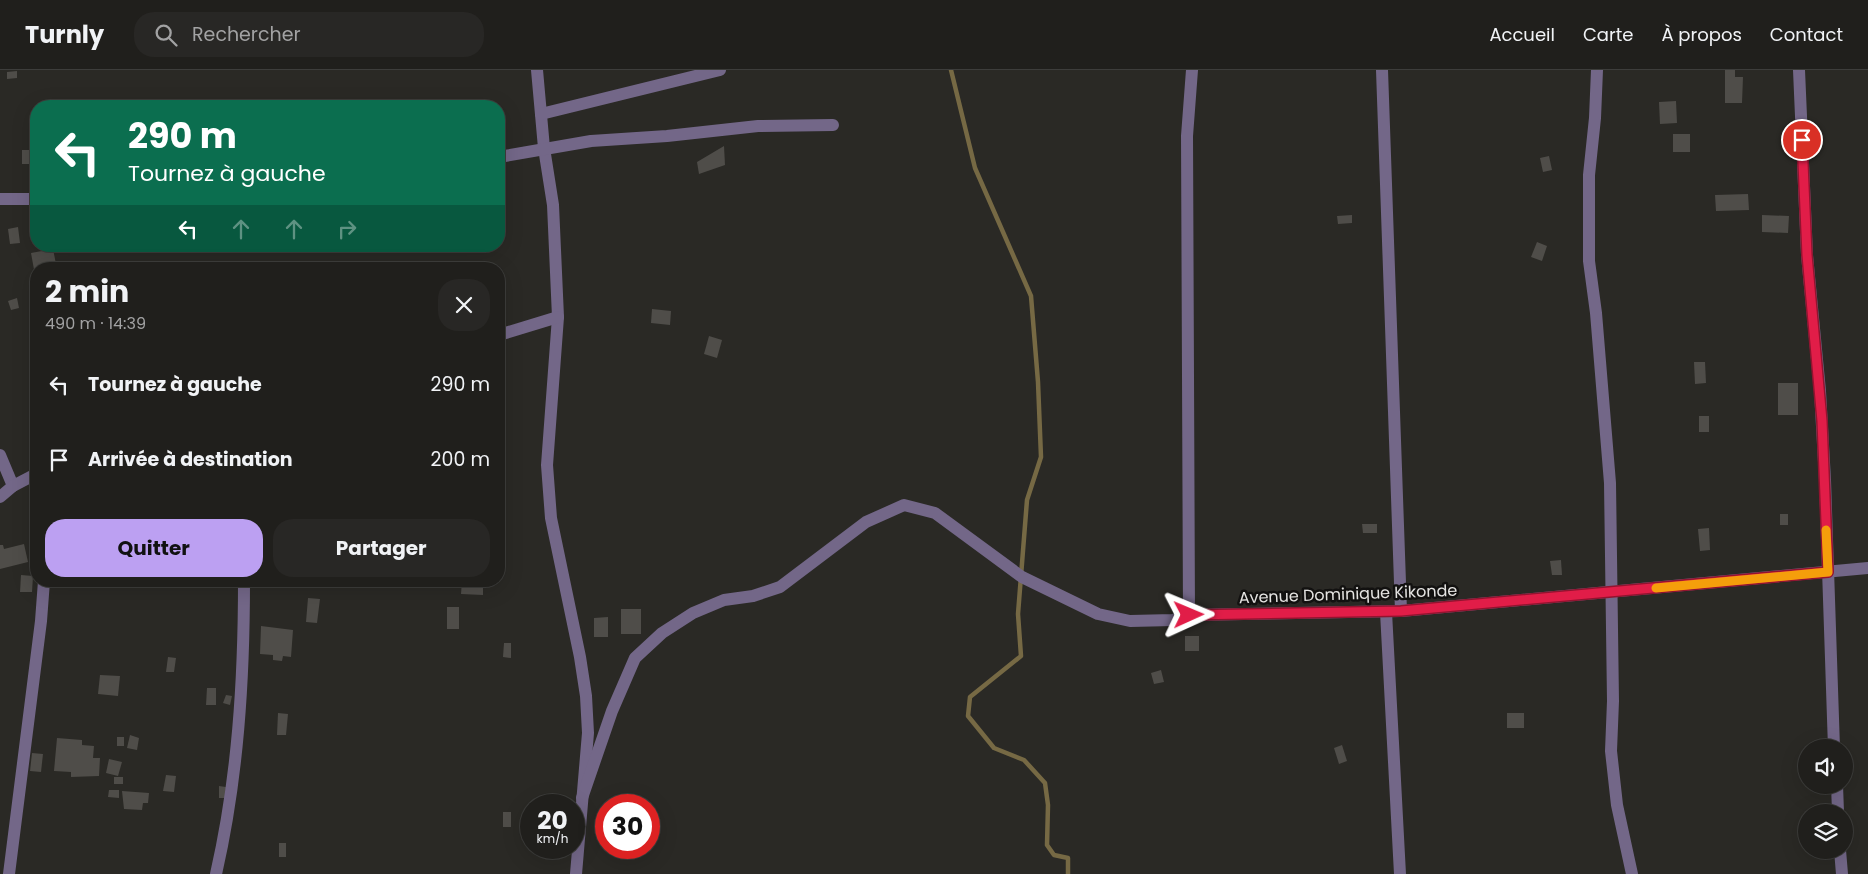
<!DOCTYPE html>
<html lang="fr">
<meta charset="utf-8">
<style>
:root{--surface:#201f1c;--page:#282725;--text:#f1f3f6;--muted:#a2a2a3;--line:#3d3d3b;--accent:#bca0f2}
body{margin:0;font-family:Poppins,sans-serif;background:var(--page);color:var(--text);height:100vh;display:flex;flex-direction:column;font-size:19px;white-space:nowrap}
*{box-sizing:border-box;margin:0}
p{font-size:16px;color:var(--muted)}
.icon{flex:none;width:28px;height:28px;fill:none;stroke:currentColor;stroke-width:2;stroke-linecap:round;stroke-linejoin:round}
.map{position:relative;flex:1;overflow:hidden}
.details{position:absolute;left:30px;top:192px;width:475px;height:325px;display:flex;flex-direction:column;background:var(--surface);border-radius:20px;box-shadow:0 5px 20px #0002,0 0 0 1px var(--line)}
.details>*{flex:none}
.top-card{position:absolute;left:30px;top:30px;width:475px;height:152px;border-radius:20px;box-shadow:0 5px 20px #0002,0 0 0 1px var(--line);background:#0b6e4f;color:#fff;overflow:hidden}
.fabs{position:absolute;left:1798px;top:669px;display:grid;gap:10px}
.fabs a{display:grid;place-items:center;width:55px;height:55px;border-radius:50%;background:var(--surface);box-shadow:0 5px 20px #0002,0 0 0 1px var(--line);font-size:25px}
.speed{position:absolute;left:520px;top:724px;display:flex;gap:10px;font-size:25px;font-weight:700;text-align:center}
.speed>*{display:grid;place-content:center;width:65px;height:65px;border-radius:50%;background:var(--surface);box-shadow:0 5px 20px #0002,0 0 0 1px var(--line);line-height:1}
.speed small{font-size:12px;font-weight:400}
.speed .limit{border:8px solid #d22;background:#fff;color:#111}
.pin{position:absolute;display:grid;place-items:center;width:42px;height:42px;color:#fff;margin:-21px;border:2px solid #fff;border-radius:50%;box-shadow:0 1px 5px #0007}
.me{position:absolute;width:55px;margin:-28px;rotate:89deg;stroke-linejoin:round;filter:drop-shadow(0 0 4px #0008)}
.turn{display:flex;align-items:center;gap:18px;height:105px;padding:0 15px;font-size:22px}
.turn .icon{width:65px;height:65px;stroke-width:2.5}
.turn b{display:block;font-size:35px;line-height:42px}
.lanes{display:flex;align-items:center;height:48px;padding:0 15px;background:#0003;justify-content:center;gap:25px;direction:ltr}
.lanes .off{opacity:.35}
.round{display:grid;place-items:center;flex:none;width:52px;height:52px;border-radius:20px;background:var(--page)}
.head{display:flex;align-items:center;justify-content:space-between;height:85px;padding:0 15px}
h1{font-size:30px;font-weight:700;line-height:38px}
.cta{display:flex;gap:10px;margin-top:auto;padding:10px 15px}
.cta a{flex:1;height:58px;border-radius:20px;background:var(--accent);color:#111;font-size:20px;font-weight:700;line-height:58px;text-align:center}
.cta a+a{background:var(--page);color:var(--text)}
ul{padding:0;list-style:none}
li{display:flex;align-items:center;gap:15px;height:75px;padding:0 15px}
li div{flex:1}
li b{display:block;font-size:19px}
li em{font-style:normal}
header{display:flex;align-items:center;gap:30px;box-sizing:border-box;height:70px;padding:0 25px;background:var(--surface);border-bottom:1px solid var(--line)}
header strong{font-size:24px}
nav{display:flex;gap:28px;margin-inline-start:auto;font-size:18px}
.search{width:350px;height:45px;background:var(--page);display:flex;align-items:center;gap:12px;box-sizing:border-box;padding:0 18px;border-radius:20px;color:var(--muted);font-size:19px}
.map>svg:first-child{display:block}
</style>
<header>
<strong>Turnly</strong>
<div class="search"><svg class="icon" aria-label="search" viewBox="0 0 24 24"><circle cx="10" cy="10" r="6"/><path d="M15 15l6 6"/></svg>Rechercher</div>
<nav><a>Accueil</a><a>Carte</a><a>À propos</a><a>Contact</a></nav>
</header>
<div class="map">
<svg width="1868" height="804" viewBox="0 0 1868 804">
<rect width="100%" height="100%" fill="#2a2925"/>
<g fill="none" stroke-linecap="round" stroke-linejoin="round">
<path stroke="#766944" stroke-width="4.5" d="M951 0 975 98 1031 226 1038 312 1041 387 1027 430 1018 544 1021 586 970 627 968 646 994 678 1024 690 1045 713 1048 735 1047 775 1054 785 1068 788V804"/>
</g>
<g fill="#4f4d49">
<path d="M1725 0H1735V7H1743L1742 33H1725Z"/>
<path d="M17 1V8L7 9V2Z"/>
<path d="M1676 31 1677 53 1660 54 1659 32Z"/>
<rect x="1673" y="64" width="17" height="18"/>
<path d="M724 76 725 95 699 104 697 92Z"/>
<rect x="22" y="80" width="9" height="14"/>
<path d="M1549 86 1552 100 1543 102 1540 88Z"/>
<path d="M1748 124 1749 140 1716 141 1715 125Z"/>
<path d="M1352 145V153L1338 154 1337 146Z"/>
<path d="M1762 145 1789 146 1788 163 1762 162Z"/>
<path d="M18 157 20 173 10 174 8 159Z"/>
<path d="M1537 172 1547 176 1542 191 1531 187Z"/>
<path d="M53 179 57 199H36L35 205 31 183Z"/>
<path d="M17 228 19 238 11 240 8 231Z"/>
<path d="M652 239 671 241 670 255 651 253Z"/>
<path d="M709 266 722 270 717 288 704 284Z"/>
<path d="M1694 292H1705L1706 313 1695 314Z"/>
<rect x="1778" y="313" width="20" height="32"/>
<rect x="1699" y="346" width="10" height="16"/>
<rect x="1780" y="444" width="8" height="11"/>
<path d="M1362 454H1377V463H1363Z"/>
<path d="M1709 458 1710 480 1700 481 1698 459Z"/>
<path d="M24 474 28 492 0 499V475H3L4 479Z"/>
<path d="M1561 490 1562 505H1552L1550 491Z"/>
<path d="M21 505 33 506 32 522H20Z"/>
<path d="M462 511H483V525L461 524Z"/>
<path d="M308 528 320 529 317 553 306 552Z"/>
<rect x="447" y="537" width="12" height="22"/>
<rect x="621" y="539" width="20" height="25"/>
<path d="M608 547V567H594V548Z"/>
<path d="M261 556 293 560 291 587 283 586 282 591 273 590V585L260 584Z"/>
<rect x="1185" y="566" width="14" height="15"/>
<path d="M504 573H511V588L503 587Z"/>
<path d="M168 587 176 588 174 602H166Z"/>
<path d="M1161 600 1164 612 1154 614 1151 603Z"/>
<path d="M100 605 120 606 118 626 98 624Z"/>
<path d="M207 618H216V635H206Z"/>
<path d="M226 625 232 626 230 635 223 633Z"/>
<path d="M278 643 288 644 286 665H277Z"/>
<rect x="1507" y="643" width="17" height="15"/>
<path d="M130 665 139 668 137 680 127 678Z"/>
<rect x="117" y="667" width="7" height="9"/>
<path d="M57 668 82 670V675L94 676 93 688H100L99 706 71 707V702L54 701Z"/>
<path d="M1342 675 1347 691 1339 694 1334 678Z"/>
<path d="M32 683 43 684 41 702 30 701Z"/>
<path d="M109 689 122 692 118 706 106 703Z"/>
<path d="M166 705 176 706 174 722 163 721Z"/>
<rect x="114" y="707" width="9" height="7"/>
<path d="M219 716 226 717V728H219Z"/>
<path d="M109 720H119V728L108 727Z"/>
<path d="M122 721 149 723 148 733H143L142 740 124 739Z"/>
<rect x="503" y="742" width="8" height="15"/>
<rect x="279" y="773" width="7" height="14"/>
</g>
<g fill="none" stroke-linecap="round" stroke-linejoin="round">
<g stroke="#736788" stroke-width="12">
<path d="M537 0 544 78 553 135 558 247 547 395 551 448 580 587 586 626 588 663 576 804"/>
<path d="M1382 0 1401 541"/>
<path d="M1597 0 1595 48 1589 105V191L1596 243 1610 413 1613 631 1611 681 1617 735 1632 804"/>
<path d="M1799 0 1807 185 1820 321 1825 410 1834 678"/>
<path d="M541 44 720 0"/>
<path d="M499 87 591 71 667 66 758 56 833 55"/>
<path d="M0 129H36"/>
<path d="M499 265 558 247"/>
<path d="M0 385 13 416"/>
<path d="M0 427 13 416 36 404"/>
<path d="M1386 542 1400 804"/>
<path d="M1189 545 1187 66 1192 0"/>
<path d="M1837 715 1838 742"/>
<path d="M582 728 612 641 635 588 662 563 693 543 724 530 753 526 780 517 866 452 904 435 935 443 1022 507 1098 544 1130 551 1173 550 1189 545 1401 541 1868 498"/>
<path d="M1840 780 1842 804"/>
<path d="M9 804 41 551 44 511"/>
<path d="M216 804C238 708 244 610 244 511"/>
</g>
</g>
<g fill="none" stroke-linecap="round" stroke-linejoin="round">
<defs>
<path id="route" d="M1189 545 1401 541 1828 502 1822 351 1807 185 1802 70"/>
</defs>
<use href="#route" stroke="#92132f" stroke-width="12"/>
<use href="#route" stroke="#e11d48" stroke-width="9"/>
<path stroke="#f59e0b" stroke-width="9" d="M1656 518 1828 502 1826 460"/>
</g>
<g text-anchor="middle" dominant-baseline="central" stroke-width="5" stroke-linejoin="round" paint-order="stroke">
<g font-size="16" fill="#e5e4e2" stroke="#121110">
<text transform="translate(1348 524) rotate(-2)">Avenue Dominique Kikonde</text>
</g>
</g>
</svg>
<div class="fabs">
<a><svg class="icon" aria-label="sound" viewBox="0 0 24 24"><path d="M4 9h4l5-4v14l-5-4H4zM17 9q2 3 0 6"/></svg></a>
<a><svg class="icon" aria-label="layers" viewBox="0 0 24 24"><path d="M12 4l9 5-9 5-9-5zM3 14l9 5 9-5"/></svg></a>
</div>
<div class="speed"><div>20<small>km/h</small></div><div class="limit">30</div></div>
<div class="pin" style="left:1802px;top:70px;background:#d93025"><svg class="icon" aria-label="arrive" viewBox="0 0 24 24"><path d="M6 21V4h12l-3 4 3 4H6"/></svg></div>
<svg class="me" style="left:1189px;top:545px" viewBox="-20 -20 40 40"><path d="M0-17L14 15 0 8-14 15z" fill="#e11d48" stroke="#fff" stroke-width="4"/></svg>
<div class="top-card">
<div class="turn"><svg class="icon" aria-label="left" viewBox="0 0 24 24"><path d="M17 20v-9H6M10 6l-5 5 5 5"/></svg><div><b>290 m</b>Tournez à gauche</div></div>
<div class="lanes"><svg class="icon" aria-label="left" viewBox="0 0 24 24"><path d="M17 20v-9H6M10 6l-5 5 5 5"/></svg><svg class="icon off" aria-label="ahead" viewBox="0 0 24 24"><path d="M12 20V5M6 11l6-6 6 6"/></svg><svg class="icon off" aria-label="ahead" viewBox="0 0 24 24"><path d="M12 20V5M6 11l6-6 6 6"/></svg><svg class="icon off" aria-label="right" viewBox="0 0 24 24"><path d="M7 20v-9h11M14 6l5 5-5 5"/></svg></div>
</div>
<section class="details">
<div class="head"><div><h1>2 min</h1><p>490 m · 14:39</p></div><a class="round"><svg class="icon" aria-label="close" viewBox="0 0 24 24"><path d="M6 6l12 12M18 6L6 18"/></svg></a></div>
<ul>
<li><svg class="icon" aria-label="left" viewBox="0 0 24 24"><path d="M17 20v-9H6M10 6l-5 5 5 5"/></svg><div><b>Tournez à gauche</b></div><em>290 m</em></li>
<li><svg class="icon" aria-label="arrive" viewBox="0 0 24 24"><path d="M6 21V4h12l-3 4 3 4H6"/></svg><div><b>Arrivée à destination</b></div><em>200 m</em></li>
</ul>
<div class="cta"><a>Quitter</a><a>Partager</a></div>
</section>
</div>
